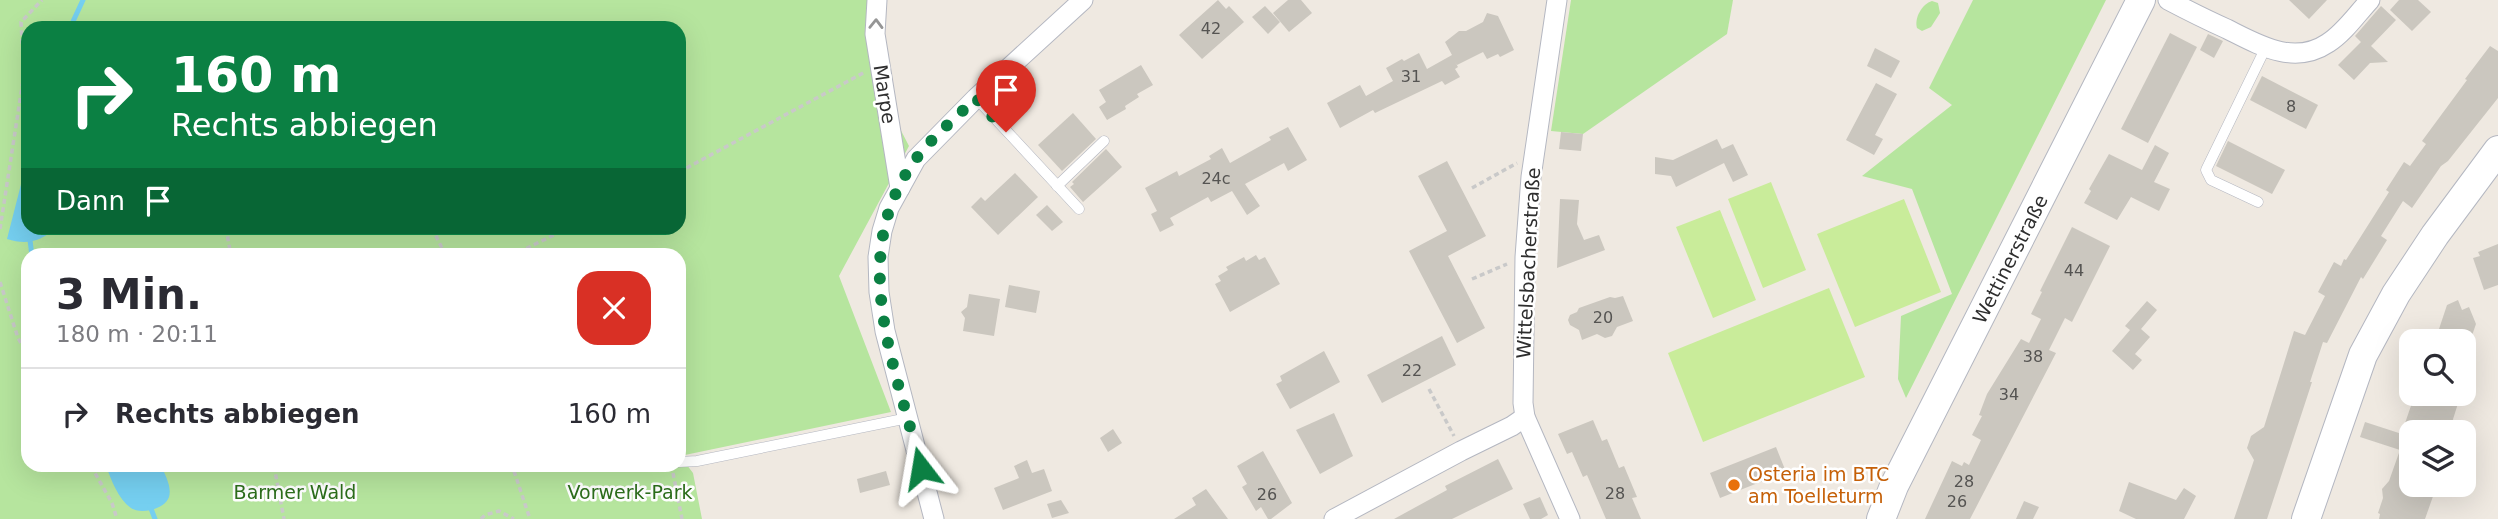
<!DOCTYPE html>
<html lang="de">
<meta charset="utf-8">
<style>
:root{--surface:#fff;--page:#f7f7f7;--text:#2b2b33;--muted:#7c7c81;--line:#e1e1e2}
body{margin:0;font-family:"DejaVu Sans",sans-serif;background:var(--page);color:var(--text);height:100vh;display:flex;flex-direction:column;font-size:26px;white-space:nowrap}
*{box-sizing:border-box;margin:0}
p{font-size:23px;color:var(--muted)}
.icon{flex:none;width:38px;height:38px;fill:none;stroke:currentColor;stroke-width:2;stroke-linecap:round;stroke-linejoin:round}
.map{position:relative;flex:1;overflow:hidden}
.sheet{position:absolute;left:21px;top:248px;width:665px;height:224px;display:flex;flex-direction:column;background:var(--surface);border-radius:21px;box-shadow:0 7px 28px #0002}
.sheet>*{flex:none}
.top-card{position:absolute;left:21px;top:21px;width:665px;height:214px;border-radius:21px;box-shadow:0 7px 28px #0002;background:#0b8043;color:#fff;overflow:hidden}
.tools{position:absolute;left:2399px;top:329px;display:grid;gap:14px}
.tools a{display:grid;place-items:center;width:77px;height:77px;border-radius:14px;background:var(--surface);box-shadow:0 7px 28px #0002;font-size:35px}
.pin{position:absolute;display:grid;place-items:center;width:60px;height:60px;color:#fff;margin:-72px -30px;border-radius:50% 50% 50% 0;rotate:-45deg;box-shadow:0 0 7px #0007}
.pin .icon{rotate:45deg}
.me{position:absolute;width:77px;margin:-38px;rotate:346deg;stroke-linejoin:round;filter:drop-shadow(0 0 5px #0008)}
.turn{display:flex;align-items:center;gap:24px;height:147px;padding:0 35px;font-size:32px}
.turn .icon{width:91px;height:91px;stroke-width:2.5}
.turn b{display:block;font-size:49px;line-height:60px}
.then{display:flex;align-items:center;height:66px;padding:0 35px;background:#0003;gap:14px;font-size:26px}
.round{display:grid;place-items:center;flex:none;width:74px;height:74px;border-radius:21px;background:var(--page)}
.summary{display:flex;align-items:center;justify-content:space-between;height:119px;padding:0 35px}
h1{font-size:42px;font-weight:700;line-height:52px}
ul{padding:0;list-style:none}
li{display:flex;align-items:center;gap:21px;height:91px;padding:0 35px;border-top:2px solid var(--line)}
li div{flex:1}
li b{display:block;font-size:26px}
li em{font-style:normal}
.map>svg:first-child{display:block}
</style>
<div class="map">
<svg width="2498" height="519" viewBox="0 0 2498 519">
<rect width="100%" height="100%" fill="#efe9e1"/>
<g fill="#b6e59e" fill-rule="evenodd">
<path d="M0 0H884L883 22 895 119 909 146 839 276 891 412 680 456 693 473 702 519H0ZM28 28H679V228H28ZM28 256H679V466H28Z"/>
<path d="M1571 0H1733L1727 34 1583 134 1551 131Z"/>
<path d="M1973 0H2106L1906 398 1898 379 1901 316 1952 294 1912 189 1862 176 1952 105 1929 88Z"/>
<path d="M1932 1 1938 3 1940 13 1931 27 1922 31 1917 28C1914 18 1922 4 1932 1Z"/>
</g>
<g fill="#c9ec9a">
<path d="M1771 182 1806 270 1763 288 1728 199Z"/>
<path d="M1904 199 1941 292 1855 327 1817 234Z"/>
<path d="M1720 210 1756 300 1713 318 1676 227Z"/>
<path d="M1829 288 1865 377 1703 442 1668 353Z"/>
</g>
<g fill="#75cff0">
<path d="M28 157V228H55C41 242 26 245 7 239Z"/>
<path d="M106 466H161C165 474 172 487 169 497 165 509 141 515 131 508 118 499 111 479 106 466Z"/>
</g>
<g fill="none" stroke-linecap="round" stroke-linejoin="round">
<g stroke="#75cff0" stroke-width="5">
<path d="M70 28 83 0"/>
<path d="M32 256 30 240 34 228"/>
<path d="M150 506 155 519"/>
</g>
</g>
<g fill="#cbc7bf">
<path d="M1218 0 1226 9 1229 6 1244 22 1202 59 1179 35Z"/>
<path d="M1288 0H1301L1312 13 1289 32 1273 13Z"/>
<path d="M2289 0H2327L2309 19Z"/>
<path d="M2399 0H2418L2431 12 2412 31 2390 10Z"/>
<path d="M1265 6 1280 22 1268 34 1252 17Z"/>
<path d="M2381 6 2396 20 2371 46 2388 62 2370 63 2354 80 2338 65 2361 42 2355 36Z"/>
<path d="M1487 13 1498 16 1514 50 1500 57 1498 54 1487 59 1483 52 1457 65 1455 62 1458 67 1455 69 1460 77 1445 85 1442 81 1375 113 1373 110 1340 128 1327 103 1360 85 1366 96 1393 81 1386 68 1402 59 1404 61 1419 53 1427 69 1452 55 1445 42 1459 31H1466L1483 22Z"/>
<path d="M2170 33 2197 47 2148 143 2121 129Z"/>
<path d="M2208 34 2223 41 2214 58 2200 50Z"/>
<path d="M2490 46 2498 51V98L2448 161 2441 166 2412 208 2403 201 2381 236 2387 240 2363 279 2361 277 2327 343 2323 342 2310 382H2312L2267 519H2234L2254 460 2247 448 2251 436 2264 427 2294 331 2305 335 2325 296 2318 292 2334 262 2341 266 2344 259 2346 260 2389 192 2386 190 2404 162 2410 166 2426 144 2422 141 2467 80 2465 79Z"/>
<path d="M1875 48 1900 61 1891 78 1867 66Z"/>
<path d="M1141 65 1153 85 1137 94 1139 97 1125 106 1126 109 1107 120 1099 107 1106 102 1099 90Z"/>
<path d="M2262 76 2318 105 2306 129 2250 100Z"/>
<path d="M1876 83 1897 94 1875 135 1883 139 1874 155 1846 140Z"/>
<path d="M1073 113 1096 139 1062 171 1038 145Z"/>
<path d="M1288 127 1307 160 1288 171 1284 163 1245 184 1260 206 1247 215 1232 191 1211 202 1208 197 1170 218 1174 225 1160 232 1151 214 1157 211 1145 188 1177 171 1179 176 1211 159 1209 156 1222 148 1230 163 1271 140 1269 137Z"/>
<path d="M1561 132 1583 134 1581 151 1559 149Z"/>
<path d="M1717 139 1722 149 1733 144 1748 175 1733 182 1724 163 1676 187 1671 176 1655 174V157L1673 160Z"/>
<path d="M2228 141 2285 170 2272 194 2216 166Z"/>
<path d="M2155 145 2169 153 2154 182 2170 189 2159 211 2131 197 2117 220 2084 203 2091 191 2089 189 2109 154 2142 170Z"/>
<path d="M1106 149 1122 167 1083 202 1070 187 1074 184 1072 182Z"/>
<path d="M1447 161 1486 236 1448 256 1485 328 1457 343 1409 251 1447 231 1418 176Z"/>
<path d="M1015 173 1038 197 998 235 971 207 981 197 985 201Z"/>
<path d="M1560 199 1579 200 1577 224 1584 240 1599 235 1605 250 1557 268Z"/>
<path d="M1047 205 1063 222 1052 231 1036 215Z"/>
<path d="M2072 227 2110 246 2072 322 2065 318 2049 350 2056 353 1970 519H1925L1952 461 1962 466 1964 462 1969 465 1981 440 1972 435 1982 416 1979 415 1987 394 2021 339 2029 343 2041 319 2031 314 2042 292 2040 291Z"/>
<path d="M2498 244V285L2484 290 2473 258 2480 256 2478 252Z"/>
<path d="M1256 255 1259 260 1265 257 1280 284 1230 312 1215 284 1221 281 1218 276 1228 270 1226 267 1244 257 1246 261Z"/>
<path d="M1009 285 1040 291 1036 313 1005 307Z"/>
<path d="M969 294 1000 299 994 336 963 331 965 318 961 312 967 307Z"/>
<path d="M1623 296 1633 321 1617 327 1612 336 1605 338 1597 334 1582 340 1579 330 1570 325 1568 320 1570 315 1577 312 1579 308 1610 297 1615 298Z"/>
<path d="M2458 300 2462 310 2469 307 2476 324 2470 341H2435L2447 305Z"/>
<path d="M2147 301 2157 310 2141 329 2150 337 2135 354 2142 360 2133 370 2112 351 2130 330 2125 326Z"/>
<path d="M1442 336 1456 365 1382 403 1367 375Z"/>
<path d="M1324 351 1340 382 1290 409 1276 384 1282 381 1280 376Z"/>
<path d="M2415 394H2449L2460 397 2449 432H2412V485H2437L2425 519H2379L2380 514 2378 513 2383 498 2382 489 2389 481 2400 450 2360 437 2365 422 2405 435 2406 432H2402Z"/>
<path d="M1334 413 1353 456 1320 474 1296 430Z"/>
<path d="M1593 420 1602 441 1607 439 1619 468 1624 466 1637 497 1632 498 1641 519H1606L1587 475 1583 477 1572 452 1567 454 1558 434Z"/>
<path d="M1113 429 1122 443 1108 452 1100 438Z"/>
<path d="M1776 447 1786 472 1720 498 1710 473Z"/>
<path d="M1263 451 1292 503 1271 519H1268L1261 507 1256 511 1242 487 1247 484 1237 466Z"/>
<path d="M1498 459 1513 489 1452 519H1394L1447 490 1445 486Z"/>
<path d="M1027 460 1032 473 1044 469 1052 491 1003 510 994 488 1019 478 1014 466Z"/>
<path d="M886 471 890 485 860 493 857 479Z"/>
<path d="M2129 482 2176 500 2184 488 2196 496 2184 519H2136L2119 511Z"/>
<path d="M1206 489 1228 519H1174L1196 505 1192 498Z"/>
<path d="M1540 497 1548 515 1541 519H1530L1523 504Z"/>
<path d="M1061 500 1069 513 1052 518 1047 504Z"/>
<path d="M2024 501 2039 507 2033 519H2016Z"/>
</g>
<g fill="none" stroke-linecap="round" stroke-linejoin="round">
<defs>
<g id="lane">
<path d="M976 98 1079 209"/>
<path d="M1057 186 1104 141"/>
<path d="M2258 202 2211 180 2206 170 2265 49"/>
<path d="M679 462 697 461 908 418"/>
</g>
<g id="street">
<path d="M877 0 875 34 900 188"/>
<path d="M1557 0 1531 177 1525 257 1523 403 1525 417 1570 519"/>
<path d="M2168 0C2187 10 2207 20 2227 29 2259 45 2294 66 2328 43 2344 33 2357 14 2370 0"/>
<path d="M934 519 885 331 879 292 878 257 882 231 889 208 916 159 976 98 1083 0"/>
<path d="M1334 519 1461 451 1512 426 1525 417"/>
</g>
<g id="secondary">
<path d="M1881 519 1894 486 2141 0"/>
<path d="M2306 519 2363 355 2396 294 2435 235 2498 150"/>
</g>
</defs>
<use href="#lane" stroke="#b4b7c1" stroke-width="11"/>
<use href="#street" stroke="#b4b7c1" stroke-width="21"/>
<use href="#secondary" stroke="#b4b7c1" stroke-width="30"/>
<g stroke="#c9c9c9" stroke-width="3.5" stroke-dasharray="5 3.5" stroke-linecap="butt">
<path d="M679 172 865 72"/>
<path d="M1472 188 1517 163"/>
<path d="M226 228 231 256"/>
<path d="M432 228 446 256"/>
<path d="M0 229 24 74 21 22 42 0"/>
<path d="M511 256 568 228"/>
<path d="M1472 279 1507 264"/>
<path d="M0 282 18 338 28 355"/>
<path d="M1429 389 1454 436"/>
<path d="M91 466 112 503 117 519"/>
<path d="M274 466 284 519"/>
<path d="M514 471 530 519"/>
<path d="M673 473 682 519"/>
<path d="M481 519 485 515 499 511 514 519"/>
</g>
<use href="#lane" stroke="#fff" stroke-width="10"/>
<use href="#street" stroke="#fff" stroke-width="19"/>
<use href="#secondary" stroke="#fff" stroke-width="28"/>
</g>
<defs><path id="oneway-chevron" d="M-2-3.5L2.5 0L-2 3.5" fill="none" stroke-width="1.6" stroke-linecap="round" stroke-linejoin="round" transform="scale(1.75)"/></defs>
<use stroke="#969696" href="#oneway-chevron" transform="translate(876 24) rotate(-89)"/>
<g fill="none" stroke-linecap="round" stroke-linejoin="round">
<path stroke="#0b8043" stroke-width="12" stroke-dasharray="0 21.6" d="M921 468C896 366 845 255 916 159 931 138 957 117 976 98L1006 132"/>
</g>
<circle fill="#e8710a" stroke="#fff" stroke-width="2.5" cx="1734" cy="485" r="7"/>
<g text-anchor="middle" dominant-baseline="central" stroke-width="5" stroke-linejoin="round" paint-order="stroke">
<g font-size="16" fill="#555452">
<text x="1211" y="28">42</text>
<text x="1411" y="76">31</text>
<text x="2291" y="106">8</text>
<text x="1216" y="178">24c</text>
<text x="2074" y="270">44</text>
<text x="1603" y="317">20</text>
<text x="2033" y="356">38</text>
<text x="1412" y="370">22</text>
<text x="2009" y="394">34</text>
<text x="1964" y="481">28</text>
<text x="1615" y="493">28</text>
<text x="1267" y="494">26</text>
<text x="1957" y="501">26</text>
</g>
<g font-size="19" fill="#2e2e2e" stroke="#fff">
<text transform="translate(885 94) rotate(81)">Marpe</text>
<text transform="translate(2010 259) rotate(-63)">Wettinerstraße</text>
<text transform="translate(1528 263) rotate(-87)">Wittelsbacherstraße</text>
</g>
<g font-size="19" fill="#c56008" stroke="#fff" text-anchor="start">
<text x="1748" y="474">Osteria im BTC<tspan x="1748" dy="22">am Toelleturm</tspan></text>
</g>
<g font-size="19" fill="#2c6e1b" stroke="#fff">
<text x="295" y="492">Barmer Wald</text>
<text x="630" y="492">Vorwerk-Park</text>
</g>
</g>
</svg>
<div class="tools">
<a><svg class="icon" aria-label="search" viewBox="0 0 24 24"><circle cx="10" cy="10" r="6"/><path d="M15 15l6 6"/></svg></a>
<a><svg class="icon" aria-label="layers" viewBox="0 0 24 24"><path d="M12 4l9 5-9 5-9-5zM3 14l9 5 9-5"/></svg></a>
</div>
<div class="pin" style="left:1006px;top:132px;background:#d93025"><svg class="icon" aria-label="arrive" viewBox="0 0 24 24"><path d="M6 21V4h12l-3 4 3 4H6"/></svg></div>
<svg class="me" style="left:921px;top:468px" viewBox="-20 -20 40 40"><path d="M0-17L14 15 0 8-14 15z" fill="#0b8043" stroke="#fff" stroke-width="4"/></svg>
<div class="top-card">
<div class="turn"><svg class="icon" aria-label="right" viewBox="0 0 24 24"><path d="M7 20v-9h11M14 6l5 5-5 5"/></svg><div><b>160 m</b>Rechts abbiegen</div></div>
<div class="then">Dann<svg class="icon" aria-label="arrive" viewBox="0 0 24 24"><path d="M6 21V4h12l-3 4 3 4H6"/></svg></div>
</div>
<section class="sheet">
<div class="summary"><div><h1>3 Min.</h1><p>180 m · 20:11</p></div><a class="round" style="background:#d93025;color:#fff"><svg class="icon" aria-label="close" viewBox="0 0 24 24"><path d="M6 6l12 12M18 6L6 18"/></svg></a></div>
<ul>
<li><svg class="icon" aria-label="right" viewBox="0 0 24 24"><path d="M7 20v-9h11M14 6l5 5-5 5"/></svg><div><b>Rechts abbiegen</b></div><em>160 m</em></li>
</ul>
</section>
</div>
